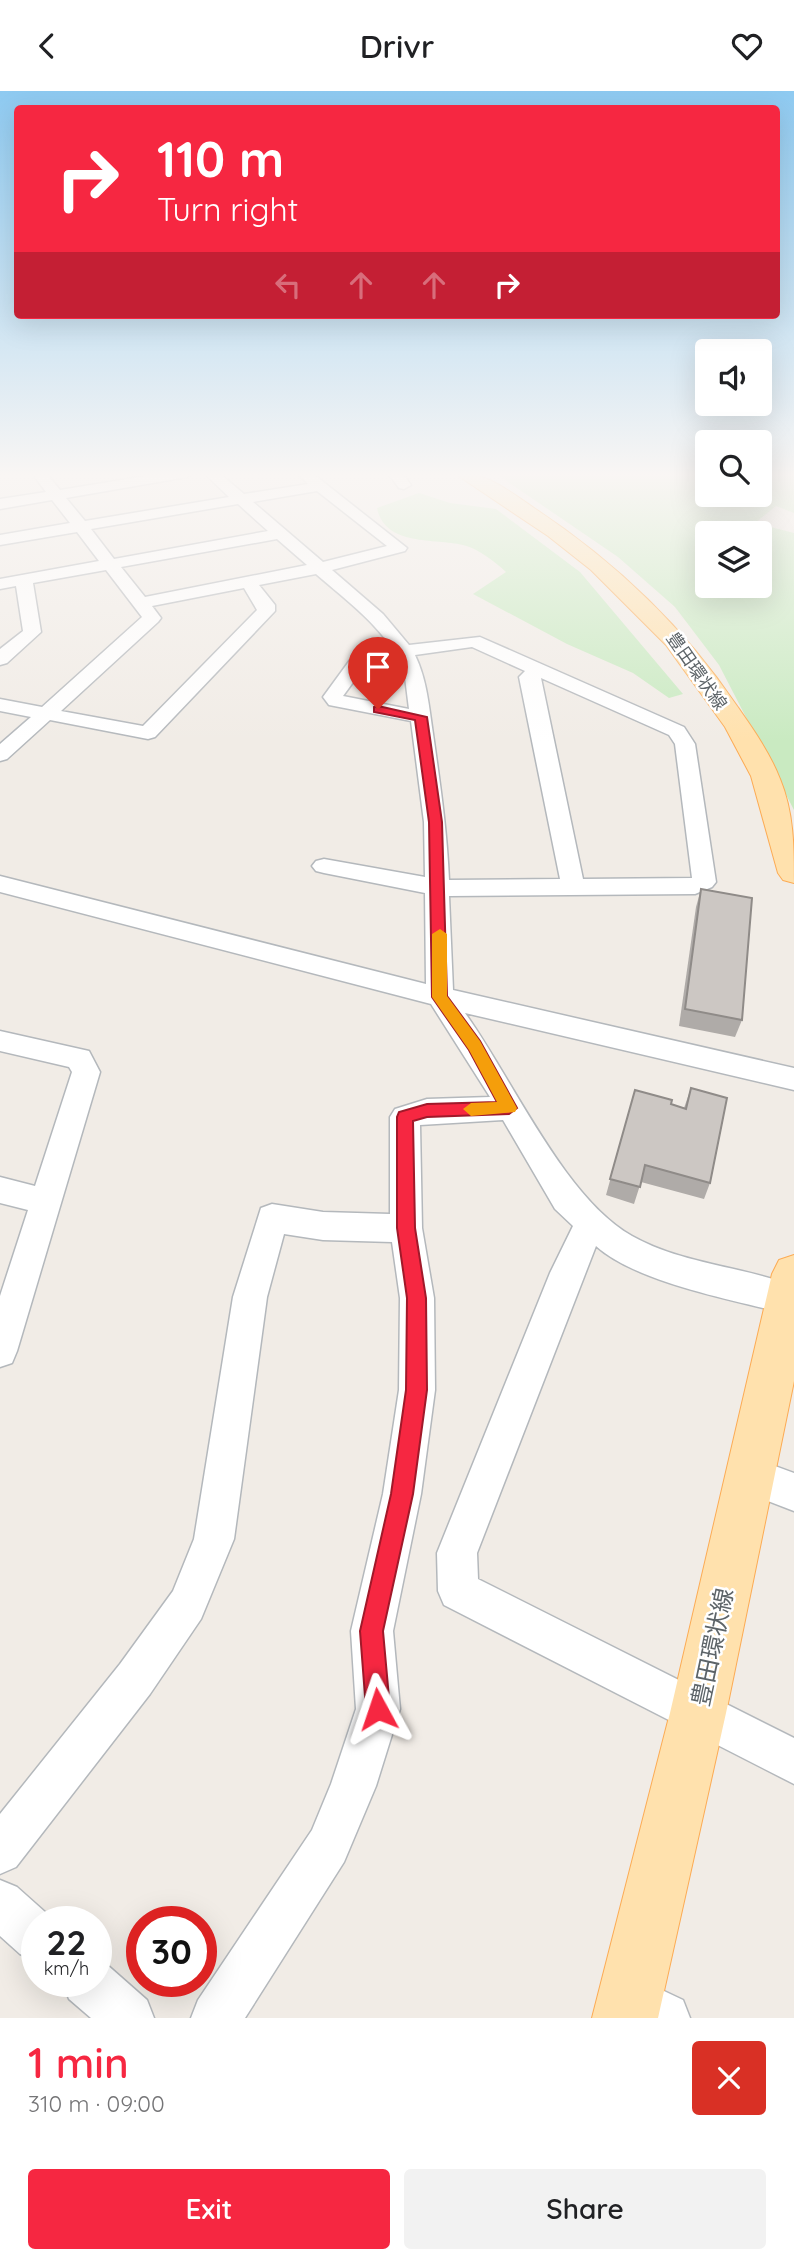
<!DOCTYPE html>
<meta charset="utf-8">
<style>
:root{--surface:#fff;--page:#f2f2f2;--text:#202124;--muted:#757577;--accent:#f62741}
body{margin:0;font-family:Quicksand,"Noto Sans JP",sans-serif;background:var(--page);color:var(--text);height:100vh;display:flex;flex-direction:column;font-size:26px;white-space:nowrap}
*{box-sizing:border-box;margin:0}
p{font-size:23px;color:var(--muted)}
.icon{flex:none;width:38px;height:38px;fill:none;stroke:currentColor;stroke-width:2;stroke-linecap:round;stroke-linejoin:round}
.map{position:relative;height:1927px;overflow:hidden}
.drawer{display:flex;flex-direction:column;background:var(--surface);flex:1}
.drawer>*{flex:none}
.banner{position:absolute;left:14px;top:14px;width:766px;height:214px;border-radius:7px;box-shadow:0 7px 28px #0002;background:#f62741;color:#fff;overflow:hidden}
.tools{position:absolute;left:695px;top:248px;display:grid;gap:14px}
.tools a{display:grid;place-items:center;width:77px;height:77px;border-radius:7px;background:var(--surface);box-shadow:0 7px 28px #0002;font-size:35px}
.speed{position:absolute;left:21px;top:1815px;display:flex;gap:14px;font-size:35px;font-weight:700;text-align:center}
.speed>*{display:grid;place-content:center;width:91px;height:91px;border-radius:50%;background:var(--surface);box-shadow:0 7px 28px #0002;line-height:1}
.speed small{font-size:18px;font-weight:400}
.speed .limit{border:10px solid #d22;background:#fff;color:#111}
.pin{position:absolute;display:grid;place-items:center;width:60px;height:60px;color:#fff;margin:-72px -30px;border-radius:50% 50% 50% 0;rotate:-45deg;box-shadow:0 0 7px #0007}
.pin .icon{rotate:45deg}
.me{position:absolute;width:77px;margin:-38px;rotate:355deg;stroke-linejoin:round;filter:drop-shadow(0 0 5px #0008)}
.turn{display:flex;align-items:center;gap:24px;height:147px;padding:0 28px;font-size:32px}
.turn .icon{width:91px;height:91px;stroke-width:2.5}
.turn b{display:block;font-size:49px;line-height:60px}
.lanes{display:flex;align-items:center;height:66px;padding:0 28px;background:#0003;justify-content:center;gap:35px;direction:ltr}
.lanes .off{opacity:.35}
.round{display:grid;place-items:center;flex:none;width:74px;height:74px;border-radius:7px;background:var(--page)}
.headline{display:flex;align-items:center;justify-content:space-between;height:119px;padding:0 28px}
h1{font-size:42px;font-weight:600;line-height:52px;color:var(--accent)}
.primary-button{display:flex;gap:14px;margin-top:auto;padding:14px 28px}
.primary-button a{flex:1;height:80px;border-radius:7px;background:var(--accent);color:#fff;font-size:28px;font-weight:600;line-height:80px;text-align:center}
.primary-button a+a{background:var(--page);color:var(--text)}
header{display:flex;justify-content:space-between;align-items:center;height:91px;padding:0 28px;background:var(--surface);font-size:32px;font-weight:600}
.map>svg:first-child{display:block}
</style>
<header><svg class="icon" aria-label="back" viewBox="0 0 24 24"><path d="M15 5l-7 7 7 7"/></svg>Drivr<svg class="icon" aria-label="heart" viewBox="0 0 24 24"><path d="M12 20l-8-8c-3-5 5-10 8-4 3-6 11-1 8 4z"/></svg></header>
<div class="map">
<svg width="794" height="1927" viewBox="0 0 794 1927">
<rect width="100%" height="100%" fill="#f1ece6"/>
<g fill="#c9eac1" fill-rule="evenodd">
<path d="M495 382H707V404H760V382H794V422L776 415 755 432 794 442V719L719 574 675 516 618 466ZM707 443H760V495H707Z"/>
<path d="M419 402 450 412 496 418 580 481 683 603 669 607 633 582 567 553 473 503 506 481C494 470 479 458 463 454 435 447 385 456 377 417Z"/>
</g>
<g fill="none" stroke-linecap="round" stroke-linejoin="round">
<defs>
<g id="minor">
<path d="M32 382H46L60 399 164 382H194L187 386 66 407 85 430 229 406 204 382H219L244 403 308 393 297 382H312L407 457 405 460 332 479 383 523 409 554 480 546 684 636 695 653 716 791 712 796 695 803 449 805 453 899 794 977V999L465 922C512 987 564 1107 632 1145 682 1173 741 1175 794 1195V1221L788 1223C733 1209 638 1192 596 1155L477 1462 478 1488 794 1647V1693L444 1514 438 1500 437 1462 550 1182 573 1135 555 1118 503 1029 420 1034 422 1137 434 1207 435 1299 421 1403 393 1540 400 1618 376 1695 344 1771 245 1927H191L198 1909 312 1739 331 1693 356 1618 351 1540 383 1403 399 1299 400 1207 392 1151 323 1149 284 1143 267 1206 234 1448 201 1528 150 1603 16 1776 0 1783V1723L120 1573 173 1500 194 1448 233 1206 261 1117 272 1113 323 1121 390 1123V1026L395 1018 427 1008 490 1006 431 913 0 801V785L426 893 425 802 324 782 316 780 312 775 316 770 324 768 425 786 424 731 411 630 329 614 323 606 350 569 401 574C384 536 347 510 316 483L259 494 275 514V520L155 646 148 648 50 629 7 668 0 670V653L31 626 0 620V608L42 616 142 526 106 479 33 492 41 541 7 572 0 574V558L23 540 16 495 0 498V488L99 470 77 441 0 454V444L70 432 52 409 0 418V408L46 401ZM317 400 387 455 323 471 253 411ZM238 413 268 440 114 468 91 438ZM277 448 307 474 145 506 121 476ZM244 497 257 519 143 635 61 620 158 531 161 527 152 515ZM472 556 525 580 519 586 560 788 449 789C447 740 440 692 433 643 429 616 427 589 415 564ZM362 579 405 586 409 618 343 605ZM541 587 669 644 675 653 692 787 583 788Z"/>
<path d="M388 382H402L411 394 404 398 399 397Z"/>
<path d="M0 940 89 960 100 981 17 1260 12 1272 0 1276V1205L28 1119 0 1112V1086L35 1095 72 981 69 976 0 960Z"/>
<path d="M750 1366 794 1382V1420L737 1398 731 1385 737 1372Z"/>
<path d="M0 1789 17 1796 54 1829 37 1830V1870L20 1863 0 1845Z"/>
<path d="M96 1869 105 1872 147 1909 154 1927H91L69 1908 62 1890H96Z"/>
<path d="M630 1884 683 1909 690 1927H612L605 1909 612 1891Z"/>
</g>
<g id="major">
<path d="M454 382C483 379 509 400 534 417 614 470 683 535 737 615 753 638 770 662 780 688 794 722 794 756 794 792L783 789 778 782 751 685 725 636 666 554 591 479 548 445Z"/>
<path d="M794 1164V1290L726 1622 658 1927H592L670 1622 772 1183 779 1169Z"/>
</g>
</defs>
<use href="#minor" stroke="#b4b8bc" stroke-width="3"/>
<use href="#major" stroke="#fcab54" stroke-width="2"/>
<use href="#minor" fill="#fff" fill-rule="evenodd"/>
<use href="#major" fill="#ffe1ad" fill-rule="evenodd"/>
</g>
<g fill="#afaba8">
<path d="M701 798 742 929 735 946 679 935 696 816Z"/>
<path d="M691 997 710 1092 704 1108 641 1091 634 1113 606 1104 635 999 671 1013 684 1017Z"/>
</g>
<g fill="#ccc7c3" stroke="#8f8b88" stroke-width="2">
<path d="M701 798 752 807 742 929 685 918Z"/>
<path d="M691 997 727 1007 710 1092 645 1074 640 1096 610 1088 635 999 672 1009 671 1013 686 1018Z"/>
</g>
<linearGradient id="sky" x2="0" y2="1"><stop stop-color="#8ecaf1"/><stop offset="0.59" stop-color="#f9f6f4"/><stop offset="1" stop-color="#f9f6f4" stop-opacity="0"/></linearGradient>
<rect width="794" height="651" fill="url(#sky)"/>
<path fill="#f62741" stroke="#a0192a" stroke-width="2" d="M378 615 427 626 442 731 447 905 480 950 517 1017 509 1023 427 1026 413 1030 415 1137 426 1207 427 1299 413 1403 383 1540 390 1618 387 1626 378 1630 369 1626 366 1618 360 1540 391 1403 406 1299 407 1207 397 1137V1026L399 1021 427 1013 497 1011 469 959 432 906 429 731 415 629 374 621V616Z"/>
<path fill="#f59e0b" d="M440 838 447 843V905L480 950 517 1017 515 1021 471 1025 463 1018 471 1012 497 1011 469 959 432 906V843Z"/>
<g text-anchor="middle" dominant-baseline="central" stroke-width="5" stroke-linejoin="round" paint-order="stroke">
<g font-size="18" fill="#5d6468" stroke="#fff">
<text transform="translate(697 580) rotate(55)">豊田環状線</text>
</g>
<g font-size="24" fill="#5d6468" stroke="#fff">
<text transform="translate(712 1556) rotate(-78)">豊田環状線</text>
</g>
</g>
</svg>
<div class="tools">
<a><svg class="icon" aria-label="sound" viewBox="0 0 24 24"><path d="M4 9h4l5-4v14l-5-4H4zM17 9q2 3 0 6"/></svg></a>
<a><svg class="icon" aria-label="search" viewBox="0 0 24 24"><circle cx="10" cy="10" r="6"/><path d="M15 15l6 6"/></svg></a>
<a><svg class="icon" aria-label="layers" viewBox="0 0 24 24"><path d="M12 4l9 5-9 5-9-5zM3 14l9 5 9-5"/></svg></a>
</div>
<div class="speed"><div>22<small>km/h</small></div><div class="limit">30</div></div>
<div class="pin" style="left:378px;top:618px;background:#d93025"><svg class="icon" aria-label="arrive" viewBox="0 0 24 24"><path d="M6 21V4h12l-3 4 3 4H6"/></svg></div>
<svg class="me" style="left:378px;top:1618px" viewBox="-20 -20 40 40"><path d="M0-17L14 15 0 8-14 15z" fill="#f62741" stroke="#fff" stroke-width="4"/></svg>
<div class="banner">
<div class="turn"><svg class="icon" aria-label="right" viewBox="0 0 24 24"><path d="M7 20v-9h11M14 6l5 5-5 5"/></svg><div><b>110 m</b>Turn right</div></div>
<div class="lanes"><svg class="icon off" aria-label="left" viewBox="0 0 24 24"><path d="M17 20v-9H6M10 6l-5 5 5 5"/></svg><svg class="icon off" aria-label="ahead" viewBox="0 0 24 24"><path d="M12 20V5M6 11l6-6 6 6"/></svg><svg class="icon off" aria-label="ahead" viewBox="0 0 24 24"><path d="M12 20V5M6 11l6-6 6 6"/></svg><svg class="icon" aria-label="right" viewBox="0 0 24 24"><path d="M7 20v-9h11M14 6l5 5-5 5"/></svg></div>
</div>
</div>
<section class="drawer">
<div class="headline"><div><h1>1 min</h1><p>310 m · 09:00</p></div><a class="round" style="background:#d93025;color:#fff"><svg class="icon" aria-label="close" viewBox="0 0 24 24"><path d="M6 6l12 12M18 6L6 18"/></svg></a></div>
<div class="primary-button"><a>Exit</a><a>Share</a></div>
</section>
